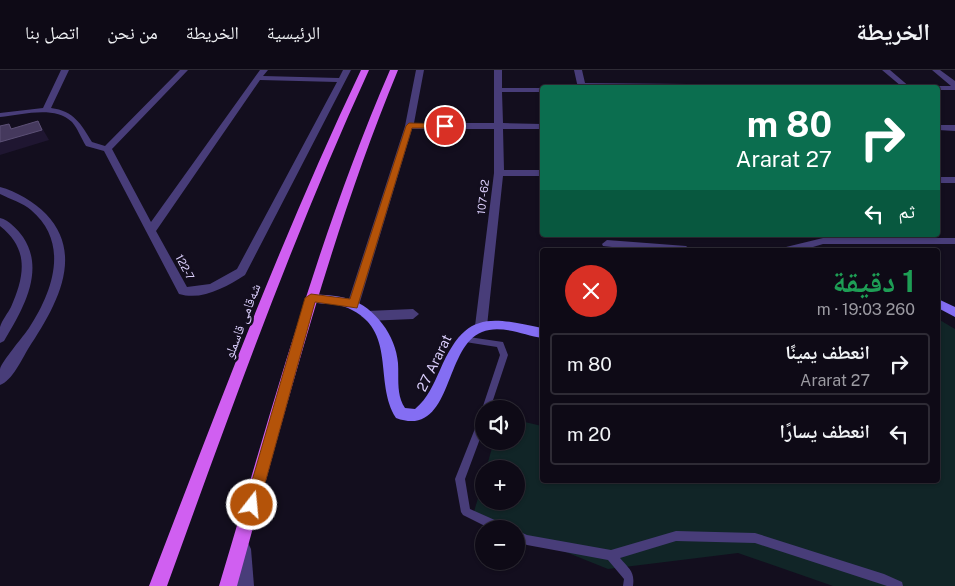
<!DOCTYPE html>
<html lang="ar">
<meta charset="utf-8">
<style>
:root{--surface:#0e0a16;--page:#1c1823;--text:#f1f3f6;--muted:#9b9aa1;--line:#2e2b35}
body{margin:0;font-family:"Public Sans","Noto Naskh Arabic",sans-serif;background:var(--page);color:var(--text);direction:rtl;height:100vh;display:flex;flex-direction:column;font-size:19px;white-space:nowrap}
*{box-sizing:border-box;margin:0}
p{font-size:16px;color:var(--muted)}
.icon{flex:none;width:28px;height:28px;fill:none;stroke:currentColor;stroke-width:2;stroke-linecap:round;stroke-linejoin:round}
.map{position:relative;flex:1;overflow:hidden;direction:ltr}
.details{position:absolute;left:540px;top:178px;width:400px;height:235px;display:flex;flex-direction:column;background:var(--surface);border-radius:5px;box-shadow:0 1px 4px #0004,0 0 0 1px var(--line);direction:rtl}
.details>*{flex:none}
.top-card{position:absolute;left:540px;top:15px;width:400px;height:152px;border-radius:5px;box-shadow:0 1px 4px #0004,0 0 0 1px var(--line);direction:rtl;background:#0b6e4f;color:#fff;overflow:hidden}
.fabs{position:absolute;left:475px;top:330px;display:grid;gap:10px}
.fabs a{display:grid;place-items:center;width:50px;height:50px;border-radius:50%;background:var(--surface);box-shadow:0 1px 4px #0004,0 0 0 1px var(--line);font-size:25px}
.pin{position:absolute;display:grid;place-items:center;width:42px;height:42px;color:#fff;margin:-21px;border:2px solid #fff;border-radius:50%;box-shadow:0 1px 5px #0007}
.me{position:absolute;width:55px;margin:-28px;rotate:16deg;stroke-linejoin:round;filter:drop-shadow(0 0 4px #0008)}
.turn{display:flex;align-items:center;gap:18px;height:105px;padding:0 25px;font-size:22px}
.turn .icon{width:65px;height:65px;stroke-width:2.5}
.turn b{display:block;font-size:35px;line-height:42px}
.then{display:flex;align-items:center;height:48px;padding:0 25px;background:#0003;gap:10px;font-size:19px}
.round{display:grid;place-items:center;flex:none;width:52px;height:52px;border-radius:26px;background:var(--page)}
.overview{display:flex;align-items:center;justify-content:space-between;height:85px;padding:0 25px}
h1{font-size:30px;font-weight:700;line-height:38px;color:#1e9e55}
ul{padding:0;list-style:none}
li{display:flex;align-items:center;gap:15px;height:62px;margin:0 10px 8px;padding:0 15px;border:2px solid var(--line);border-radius:5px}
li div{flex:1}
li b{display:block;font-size:19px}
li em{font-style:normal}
header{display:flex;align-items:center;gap:30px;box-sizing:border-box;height:70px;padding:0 25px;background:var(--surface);border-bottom:1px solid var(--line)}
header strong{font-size:24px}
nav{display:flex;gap:28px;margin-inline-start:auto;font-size:18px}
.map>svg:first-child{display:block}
</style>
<header>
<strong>الخريطة</strong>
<nav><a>الرئيسية</a><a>الخريطة</a><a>من نحن</a><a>اتصل بنا</a></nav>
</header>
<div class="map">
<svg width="955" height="516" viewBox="0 0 955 516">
<rect width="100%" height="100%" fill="#130e1e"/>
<path fill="#112527" d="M938 249 955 259V516H833L738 483 608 499 516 462V459H507L473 445 484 408V431H516V399H486L494 371H516V350L542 356V410H938Z"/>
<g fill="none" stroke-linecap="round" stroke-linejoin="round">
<g fill="#483d79" fill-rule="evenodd">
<path d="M462 266 503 272 508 285 490 339H484V342L482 339 500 285 497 277 459 271 458 269 459 267Z"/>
<path d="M484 342V358L465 409 470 439 506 455 507 459H491L463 445 461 442 455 409 480 346 481 343Z"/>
<path d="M516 460 527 465 611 480 676 461 755 463 884 504 902 512 903 516H887L755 473 676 471 620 488C629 499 635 501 633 516H623L624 509 608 490 527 475 516 470Z"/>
</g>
<g fill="#483d79" fill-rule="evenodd">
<path d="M61 0H69L51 38C74 41 81 54 92 72L105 76 180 0H188L112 79 151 152 260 0H268L263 6 339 8 343 0H351L245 205C226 217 202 231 179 224L104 81 86 76C81 68 78 59 72 52 54 35 22 45 0 47V43L43 38ZM260 10 337 12 237 199 210 214 187 217 156 161Z"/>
<path d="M416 0H424L414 53H494V0H502V18H542V22H502L503 53 542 54V59H503L504 100H542V106H503L487 256 481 261 475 256 494 103V59H412L359 235 353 239 347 235 405 56Z"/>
<path d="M574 0H582L585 13 901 16 882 0H890L911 18H578Z"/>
<path d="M932 0H940L955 11V20H938L935 16H951Z"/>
<path d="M938 55H955V61L938 60Z"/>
<rect x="938" y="107" width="17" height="6"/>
<path d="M0 117C16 121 34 132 46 144 86 186 55 238 28 279 22 289 12 311 0 315 0 310 0 303 0 299 2 291 23 267 29 258 53 221 70 173 31 140 23 133 10 129 0 124Z"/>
<path d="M0 148C9 150 18 160 23 167 46 201 22 241 4 271L0 273C0 268 0 262 0 257 2 250 8 243 11 237 25 205 29 179 0 156Z"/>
<path d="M823 168H955V174H823L803 180H785L786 177Z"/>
<path d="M607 170 686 176 691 180H639L603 176 602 174Z"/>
<path d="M413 239 419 244 413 249 367 251 361 246 367 241Z"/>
<path d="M242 470 248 473 251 479 254 516H236L233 479 236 473Z"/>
</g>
<g fill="#846ef3" fill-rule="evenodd">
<path d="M311 224C324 225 337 225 349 229 375 237 396 266 398 293 399 308 396 325 405 338L415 339C428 328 433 315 440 300 465 242 487 246 542 258V268C524 265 500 254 482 262 443 277 453 369 396 348 373 312 398 260 348 238 335 232 320 235 307 231L305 228Z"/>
<path d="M938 229 955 237V247L938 238Z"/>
</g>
<g fill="#d05ff1" fill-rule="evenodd">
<path d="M361 0H369C292 168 230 342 167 516H149C216 342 281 168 361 0Z"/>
<path d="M390 0H398C329 167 285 343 237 516H219C271 343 318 166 390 0Z"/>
</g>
</g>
<path fill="#1f1631" d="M38 51 49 70 0 85V72L11 59 9 54 16 64Z"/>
<path fill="#45395d" stroke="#5d5176" d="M38 51 42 60 0 72V56L9 54 11 59Z"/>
<path fill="#b45309" stroke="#753606" d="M409 53 445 54 449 56 445 58H412L357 238 315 232 259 435 257 440 252 442 247 440 245 435 305 228 311 224 350 229 406 56Z"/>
<g text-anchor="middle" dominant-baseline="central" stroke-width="5" stroke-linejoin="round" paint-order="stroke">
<g font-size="11" fill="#dacefb" stroke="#130e1e">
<text transform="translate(483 127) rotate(-83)">107-62</text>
<text transform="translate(185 197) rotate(62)">122-7</text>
</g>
<g font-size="14" fill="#dacefb" stroke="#130e1e">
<text transform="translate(242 251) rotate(-69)">شەقامی قاسملو</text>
<text transform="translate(434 293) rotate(-64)">27 Ararat</text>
</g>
</g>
</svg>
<div class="fabs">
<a><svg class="icon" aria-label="sound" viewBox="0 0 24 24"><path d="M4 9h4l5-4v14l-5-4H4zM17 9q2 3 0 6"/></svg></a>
<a>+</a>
<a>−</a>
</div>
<div class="pin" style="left:445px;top:56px;background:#d93025"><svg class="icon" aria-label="arrive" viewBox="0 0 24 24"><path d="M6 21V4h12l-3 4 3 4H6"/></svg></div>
<svg class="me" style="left:252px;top:435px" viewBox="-20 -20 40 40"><circle r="17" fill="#b45309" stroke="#fff" stroke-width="3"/><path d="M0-11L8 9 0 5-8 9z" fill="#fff"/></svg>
<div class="top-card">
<div class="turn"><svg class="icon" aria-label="right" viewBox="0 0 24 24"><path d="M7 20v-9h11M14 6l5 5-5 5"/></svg><div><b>80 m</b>27 Ararat</div></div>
<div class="then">ثم<svg class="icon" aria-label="left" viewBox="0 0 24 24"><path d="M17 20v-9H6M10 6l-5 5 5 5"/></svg></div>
</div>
<section class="details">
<div class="overview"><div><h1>1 دقيقة</h1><p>260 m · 19:03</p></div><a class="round" style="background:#d93025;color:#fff"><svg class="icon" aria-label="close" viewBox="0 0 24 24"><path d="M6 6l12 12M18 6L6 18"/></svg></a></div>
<ul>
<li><svg class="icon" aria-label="right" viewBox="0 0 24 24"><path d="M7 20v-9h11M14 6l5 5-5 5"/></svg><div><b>انعطف يمينًا</b><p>27 Ararat</p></div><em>80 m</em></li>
<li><svg class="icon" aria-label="left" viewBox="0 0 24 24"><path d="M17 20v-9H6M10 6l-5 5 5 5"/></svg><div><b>انعطف يسارًا</b></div><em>20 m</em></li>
</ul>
</section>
</div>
